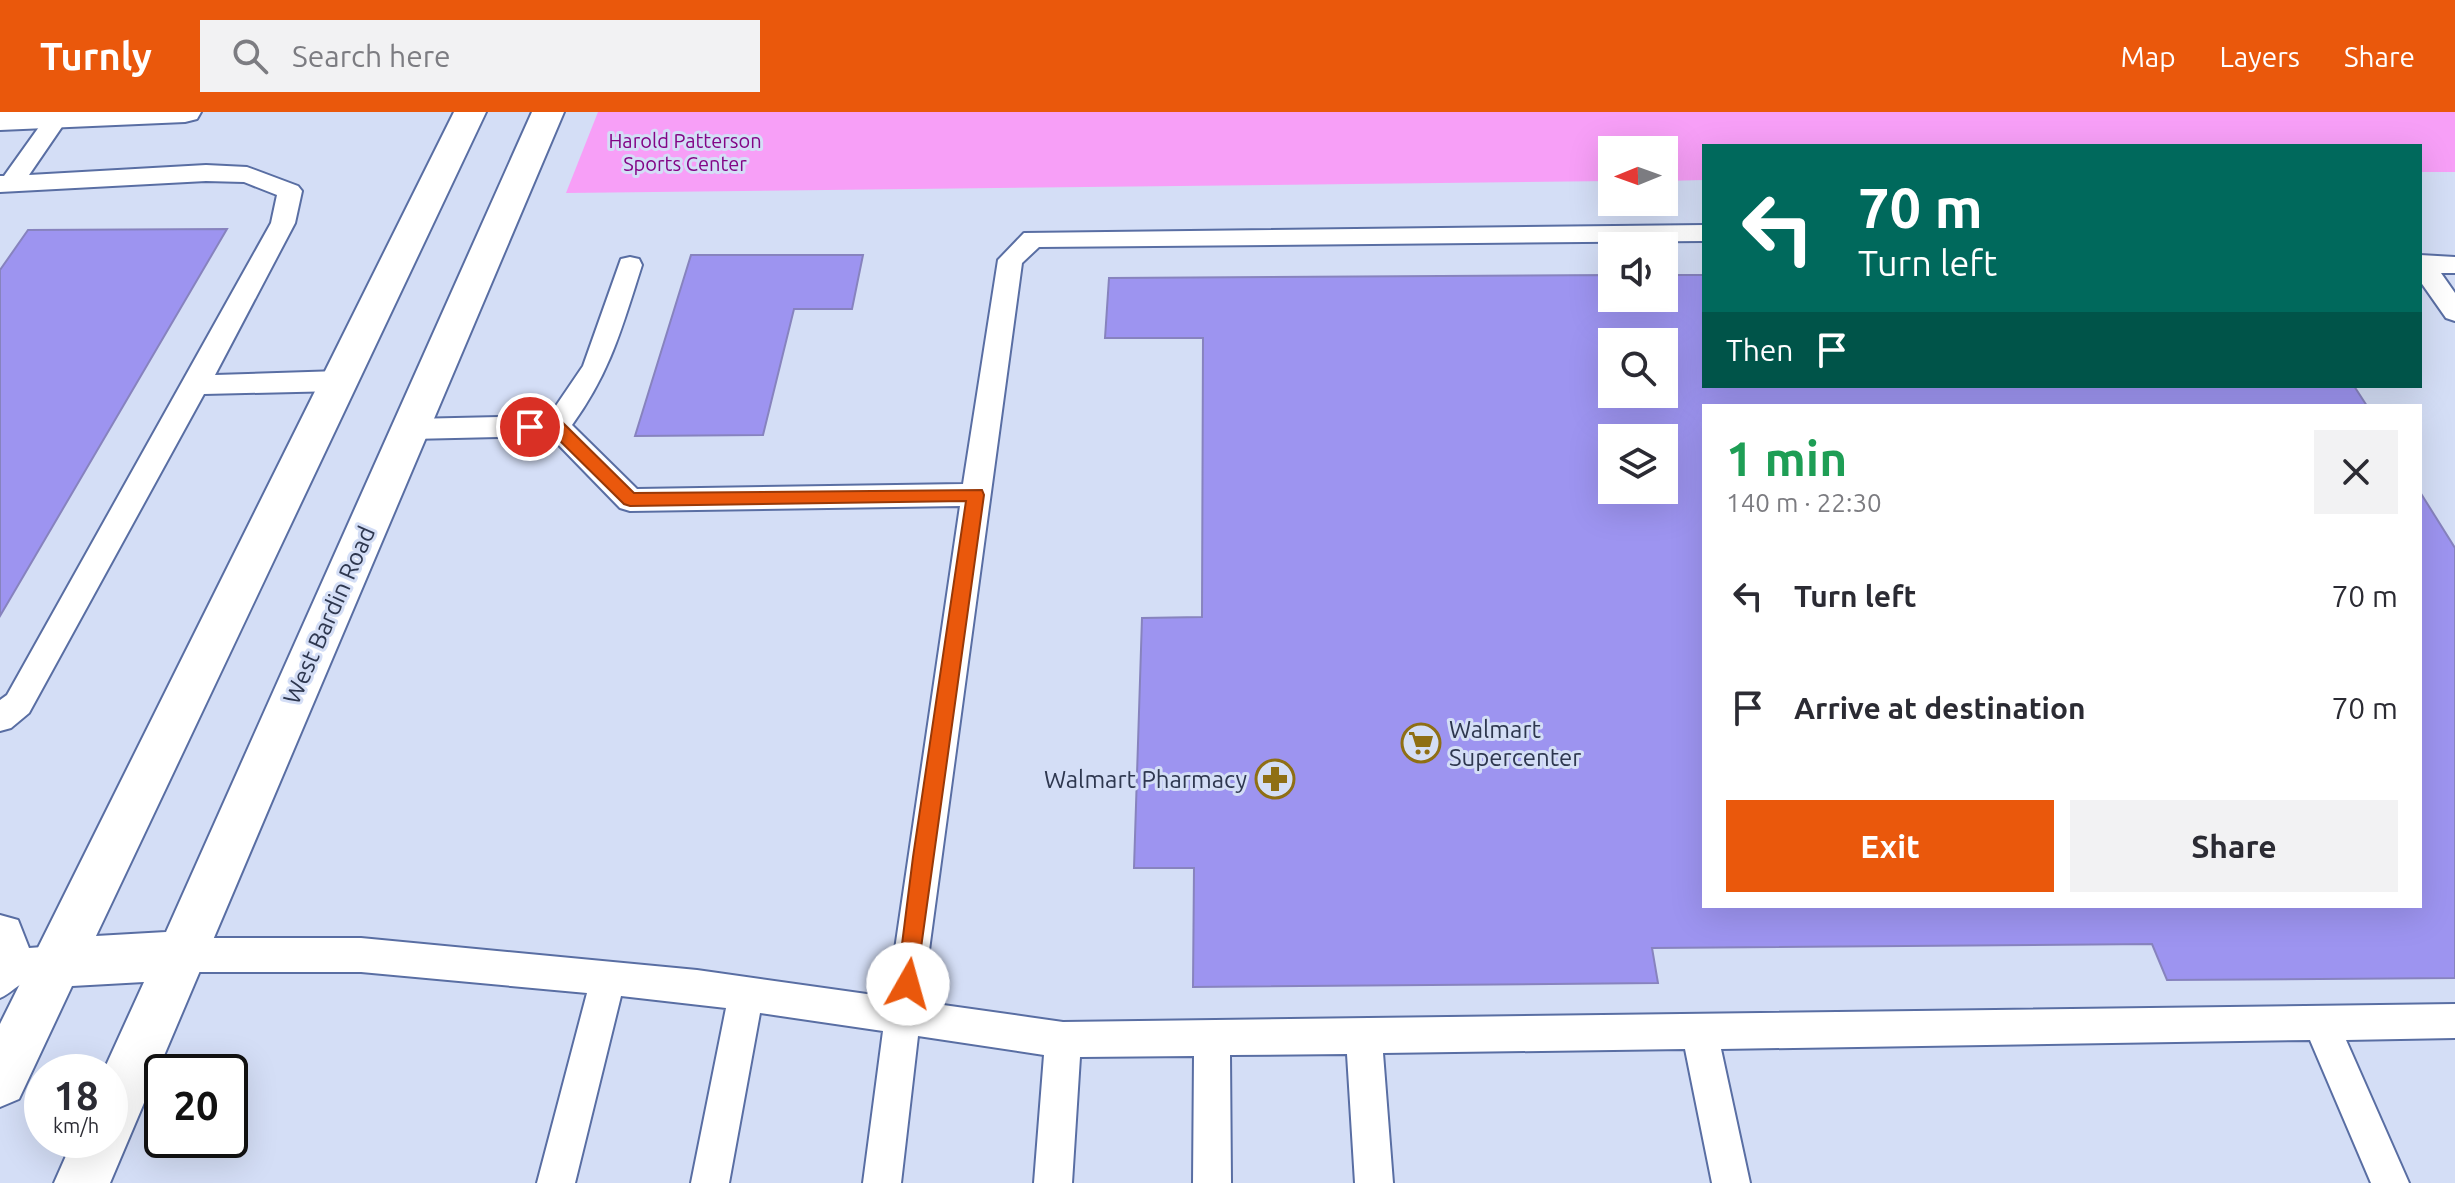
<!DOCTYPE html>
<meta charset="utf-8">
<style>
:root{--surface:#fff;--page:#f2f2f3;--text:#2b2b33;--muted:#7c7c81;--accent:#ea580c}
body{margin:0;font-family:Ubuntu,sans-serif;background:var(--page);color:var(--text);height:100vh;display:flex;flex-direction:column;font-size:30px;white-space:nowrap}
*{box-sizing:border-box;margin:0}
p{font-size:26px;color:var(--muted)}
.icon{flex:none;width:44px;height:44px;fill:none;stroke:currentColor;stroke-width:2;stroke-linecap:round;stroke-linejoin:round}
.map{position:relative;flex:1;overflow:hidden}
.drawer{position:absolute;left:1702px;top:292px;width:720px;height:504px;display:flex;flex-direction:column;background:var(--surface);border-radius:0px;box-shadow:0 8px 32px #0002}
.drawer>*{flex:none}
.guide{position:absolute;left:1702px;top:32px;width:720px;height:244px;border-radius:0px;box-shadow:0 8px 32px #0002;background:#00695c;color:#fff;overflow:hidden}
.needle{width:52px;rotate:269deg}
.buttons{position:absolute;left:1598px;top:24px;display:grid;gap:16px}
.buttons a{display:grid;place-items:center;width:80px;height:80px;border-radius:0px;background:var(--surface);box-shadow:0 8px 32px #0002;font-size:40px}
.speed{position:absolute;left:24px;top:942px;display:flex;gap:16px;font-size:40px;font-weight:700;text-align:center}
.speed>*{display:grid;place-content:center;width:104px;height:104px;border-radius:50%;background:var(--surface);box-shadow:0 8px 32px #0002;line-height:1}
.speed small{font-size:20px;font-weight:400}
.speed .limit{border:4px solid #111;border-radius:12px;background:#fff;color:#111}
.pin{position:absolute;display:grid;place-items:center;width:68px;height:68px;color:#fff;margin:-34px;border:4px solid #fff;border-radius:50%;box-shadow:0 2px 8px #0007}
.me{position:absolute;width:88px;margin:-44px;rotate:7deg;stroke-linejoin:round;filter:drop-shadow(0 0 6px #0008)}
.turn{display:flex;align-items:center;gap:28px;height:168px;padding:0 24px;font-size:36px}
.turn .icon{width:104px;height:104px;stroke-width:2.5}
.turn b{display:block;font-size:56px;line-height:68px}
.then{display:flex;align-items:center;height:76px;padding:0 24px;background:#0003;gap:16px;font-size:30px}
.round{display:grid;place-items:center;flex:none;width:84px;height:84px;border-radius:0px;background:var(--page)}
.head{display:flex;align-items:center;justify-content:space-between;height:136px;padding:0 24px}
h1{font-size:48px;font-weight:700;line-height:60px;color:#1e9e55}
.action{display:flex;gap:16px;margin-top:auto;padding:16px 24px}
.action a{flex:1;height:92px;border-radius:0px;background:var(--accent);color:#fff;font-size:32px;font-weight:700;line-height:92px;text-align:center}
.action a+a{background:var(--page);color:var(--text)}
ul{padding:0;list-style:none}
li{display:flex;align-items:center;gap:24px;height:112px;padding:0 24px}
li div{flex:1}
li b{display:block;font-size:30px}
li em{font-style:normal}
header{display:flex;align-items:center;gap:48px;box-sizing:border-box;height:112px;padding:0 40px;background:var(--accent);color:#fff}
header strong{font-size:38px}
nav{display:flex;gap:44px;margin-inline-start:auto;font-size:28px}
.search{width:560px;height:72px;background:var(--page);display:flex;align-items:center;gap:20px;box-sizing:border-box;padding:0 28px;border-radius:0px;color:var(--muted);font-size:30px}
.map>svg:first-child{display:block}
</style>
<header>
<strong>Turnly</strong>
<div class="search"><svg class="icon" aria-label="search" viewBox="0 0 24 24"><circle cx="10" cy="10" r="6"/><path d="M15 15l6 6"/></svg>Search here</div>
<nav><a>Map</a><a>Layers</a><a>Share</a></nav>
</header>
<div class="map">
<svg width="2455" height="1071" viewBox="0 0 2455 1071">
<rect width="100%" height="100%" fill="#d4def6"/>
<path fill="#f79ff7" d="M598 0H2455V60H2420V34H1704V68L1664 69V38H1612V69L566 81Z"/>
<g fill="#9d94f0" stroke="#8783be" stroke-width="2" fill-rule="evenodd">
<path d="M227 117 0 504V158L28 118Z"/>
<path d="M691 143H863L852 197H794L763 323 635 324Z"/>
<path d="M1612 163V186H1664V163H1704V274H2354L2367 294H1704V794H2420V380L2455 436V866L2167 868 2152 832 1652 836 1658 871 1193 875 1194 756H1134L1142 506 1202 505 1203 226H1105L1109 166ZM1612 230H1664V282H1612ZM1612 326H1664V378H1612Z"/>
</g>
<g fill="none" stroke-linecap="round" stroke-linejoin="round">
<defs>
<g id="service">
<path d="M53 0 65 1 68 6 29 63 206 53 247 55 298 74 302 79 295 111 215 263 339 259 348 262 352 269 348 276 339 279 204 282 29 601 11 616 0 619V588L7 583 271 111 277 83 244 70 206 69 0 80V64H4L49 1Z"/>
<path d="M1704 113V129L1039 135 1022 151 922 890 1063 910 2455 892V926L2346 928 2409 1071H2371L2310 928 1721 937 1750 1071H1712L1685 937 1383 941 1393 1071H1355L1347 942 1230 943 1231 1071H1193L1194 944 1080 945 1072 1071H1034L1044 943 918 924 901 1071H863L883 919 760 901 729 1071H691L726 896 621 884 575 1071H537L587 881 361 860H181L169 855 164 843 169 831 181 826H361L697 858 888 885 960 394 630 399 620 396 550 324 411 327 401 324 398 317 401 310 411 307 549 304 583 254 621 147 630 145 639 147 642 153C622 215 611 259 572 313L637 377 963 372 998 148 1024 121Z"/>
<path d="M2420 143 2455 145V161H2441L2455 181V209L2446 206 2420 169Z"/>
<path d="M0 803 18 808 29 836 56 834 68 839 73 851 68 863C54 868 42 866 28 869 19 871 10 882 0 886Z"/>
</g>
<path id="minor" d="M0 0H201L197 7 185 10 0 18Z"/>
<path id="secondary" d="M454 0H486L96 824 166 820 532 0H564L110 1071H54L73 1028H110V960H103L144 870 72 874 19 987 0 995V912Z"/>
</defs>
<use href="#service" stroke="#596ea3" stroke-width="4"/>
<use href="#minor" stroke="#596ea3" stroke-width="4"/>
<use href="#secondary" stroke="#596ea3" stroke-width="4"/>
<use href="#service" fill="#fff" fill-rule="evenodd"/>
<use href="#minor" fill="#fff" fill-rule="evenodd"/>
<use href="#secondary" fill="#fff" fill-rule="evenodd"/>
</g>
<path fill="#ea580c" stroke="#983908" stroke-width="2" d="M556 308 562 310 634 381 982 378 984 383 915 879 908 882 900 879 897 872 913 745 966 389 630 394 624 392 552 321H530L522 315 530 309Z"/>
<defs>
<symbol id="supermarket-ring" viewBox="-11 -11 22 22"><circle r="9.5" fill="#d4def6" stroke="#8f6f14" stroke-width="1.5"/><path d="M-6-5.5h2.5l.6 2H6L4.5 2H-2.5L-4.4-4H-6ZM-1.5 3.2a1.3 1.3 0 1 0 .1 0ZM3 3.2a1.3 1.3 0 1 0 .1 0Z" fill="#8f6f14"/></symbol>
<symbol id="pharmacy-ring" viewBox="-11 -11 22 22"><circle r="9.5" fill="#d4def6" stroke="#8f6f14" stroke-width="1.5"/><path d="M-2-6h4v4h4v4h-4v4h-4v-4h-4v-4h4Z" fill="#8f6f14"/></symbol>
</defs>
<g fill-rule="evenodd">
<use href="#supermarket-ring" x="1399" y="609" width="44" height="44"/>
<use href="#pharmacy-ring" x="1253" y="645" width="44" height="44"/>
</g>
<g text-anchor="middle" dominant-baseline="central" stroke-width="6" stroke-linejoin="round" paint-order="stroke">
<g font-size="20" fill="#830586" stroke="#d4def6">
<text x="685" y="28">Harold Patterson<tspan x="685" dy="23">Sports Center</tspan></text>
</g>
<g font-size="24" fill="#2e374f" stroke="#d4def6">
<text transform="translate(329 503) rotate(-66)">West Bardin Road</text>
</g>
<g font-size="24" fill="#2e374f" stroke="#d4def6" text-anchor="start">
<text x="1449" y="617">Walmart<tspan x="1449" dy="28">Supercenter</tspan></text>
<text x="1247" y="667" text-anchor="end">Walmart Pharmacy</text>
</g>
</g>
</svg>
<div class="buttons">
<a><svg class="needle" viewBox="-14 -14 28 28"><path d="M0-13l5 13h-10z" fill="#e53935"/><path d="M0 13l5-13h-10z" fill="#7c7c81"/></svg></a>
<a><svg class="icon" aria-label="sound" viewBox="0 0 24 24"><path d="M4 9h4l5-4v14l-5-4H4zM17 9q2 3 0 6"/></svg></a>
<a><svg class="icon" aria-label="search" viewBox="0 0 24 24"><circle cx="10" cy="10" r="6"/><path d="M15 15l6 6"/></svg></a>
<a><svg class="icon" aria-label="layers" viewBox="0 0 24 24"><path d="M12 4l9 5-9 5-9-5zM3 14l9 5 9-5"/></svg></a>
</div>
<div class="speed"><div>18<small>km/h</small></div><div class="limit">20</div></div>
<div class="pin" style="left:530px;top:315px;background:#d93025"><svg class="icon" aria-label="arrive" viewBox="0 0 24 24"><path d="M6 21V4h12l-3 4 3 4H6"/></svg></div>
<svg class="me" style="left:908px;top:872px" viewBox="-20 -20 40 40"><circle r="19" fill="#fff"/><path d="M0-13L10 11 0 6-10 11z" fill="#ea580c"/></svg>
<div class="guide">
<div class="turn"><svg class="icon" aria-label="left" viewBox="0 0 24 24"><path d="M17 20v-9H6M10 6l-5 5 5 5"/></svg><div><b>70 m</b>Turn left</div></div>
<div class="then">Then<svg class="icon" aria-label="arrive" viewBox="0 0 24 24"><path d="M6 21V4h12l-3 4 3 4H6"/></svg></div>
</div>
<section class="drawer">
<div class="head"><div><h1>1 min</h1><p>140 m · 22:30</p></div><a class="round"><svg class="icon" aria-label="close" viewBox="0 0 24 24"><path d="M6 6l12 12M18 6L6 18"/></svg></a></div>
<ul>
<li><svg class="icon" aria-label="left" viewBox="0 0 24 24"><path d="M17 20v-9H6M10 6l-5 5 5 5"/></svg><div><b>Turn left</b></div><em>70 m</em></li>
<li><svg class="icon" aria-label="arrive" viewBox="0 0 24 24"><path d="M6 21V4h12l-3 4 3 4H6"/></svg><div><b>Arrive at destination</b></div><em>70 m</em></li>
</ul>
<div class="action"><a>Exit</a><a>Share</a></div>
</section>
</div>
